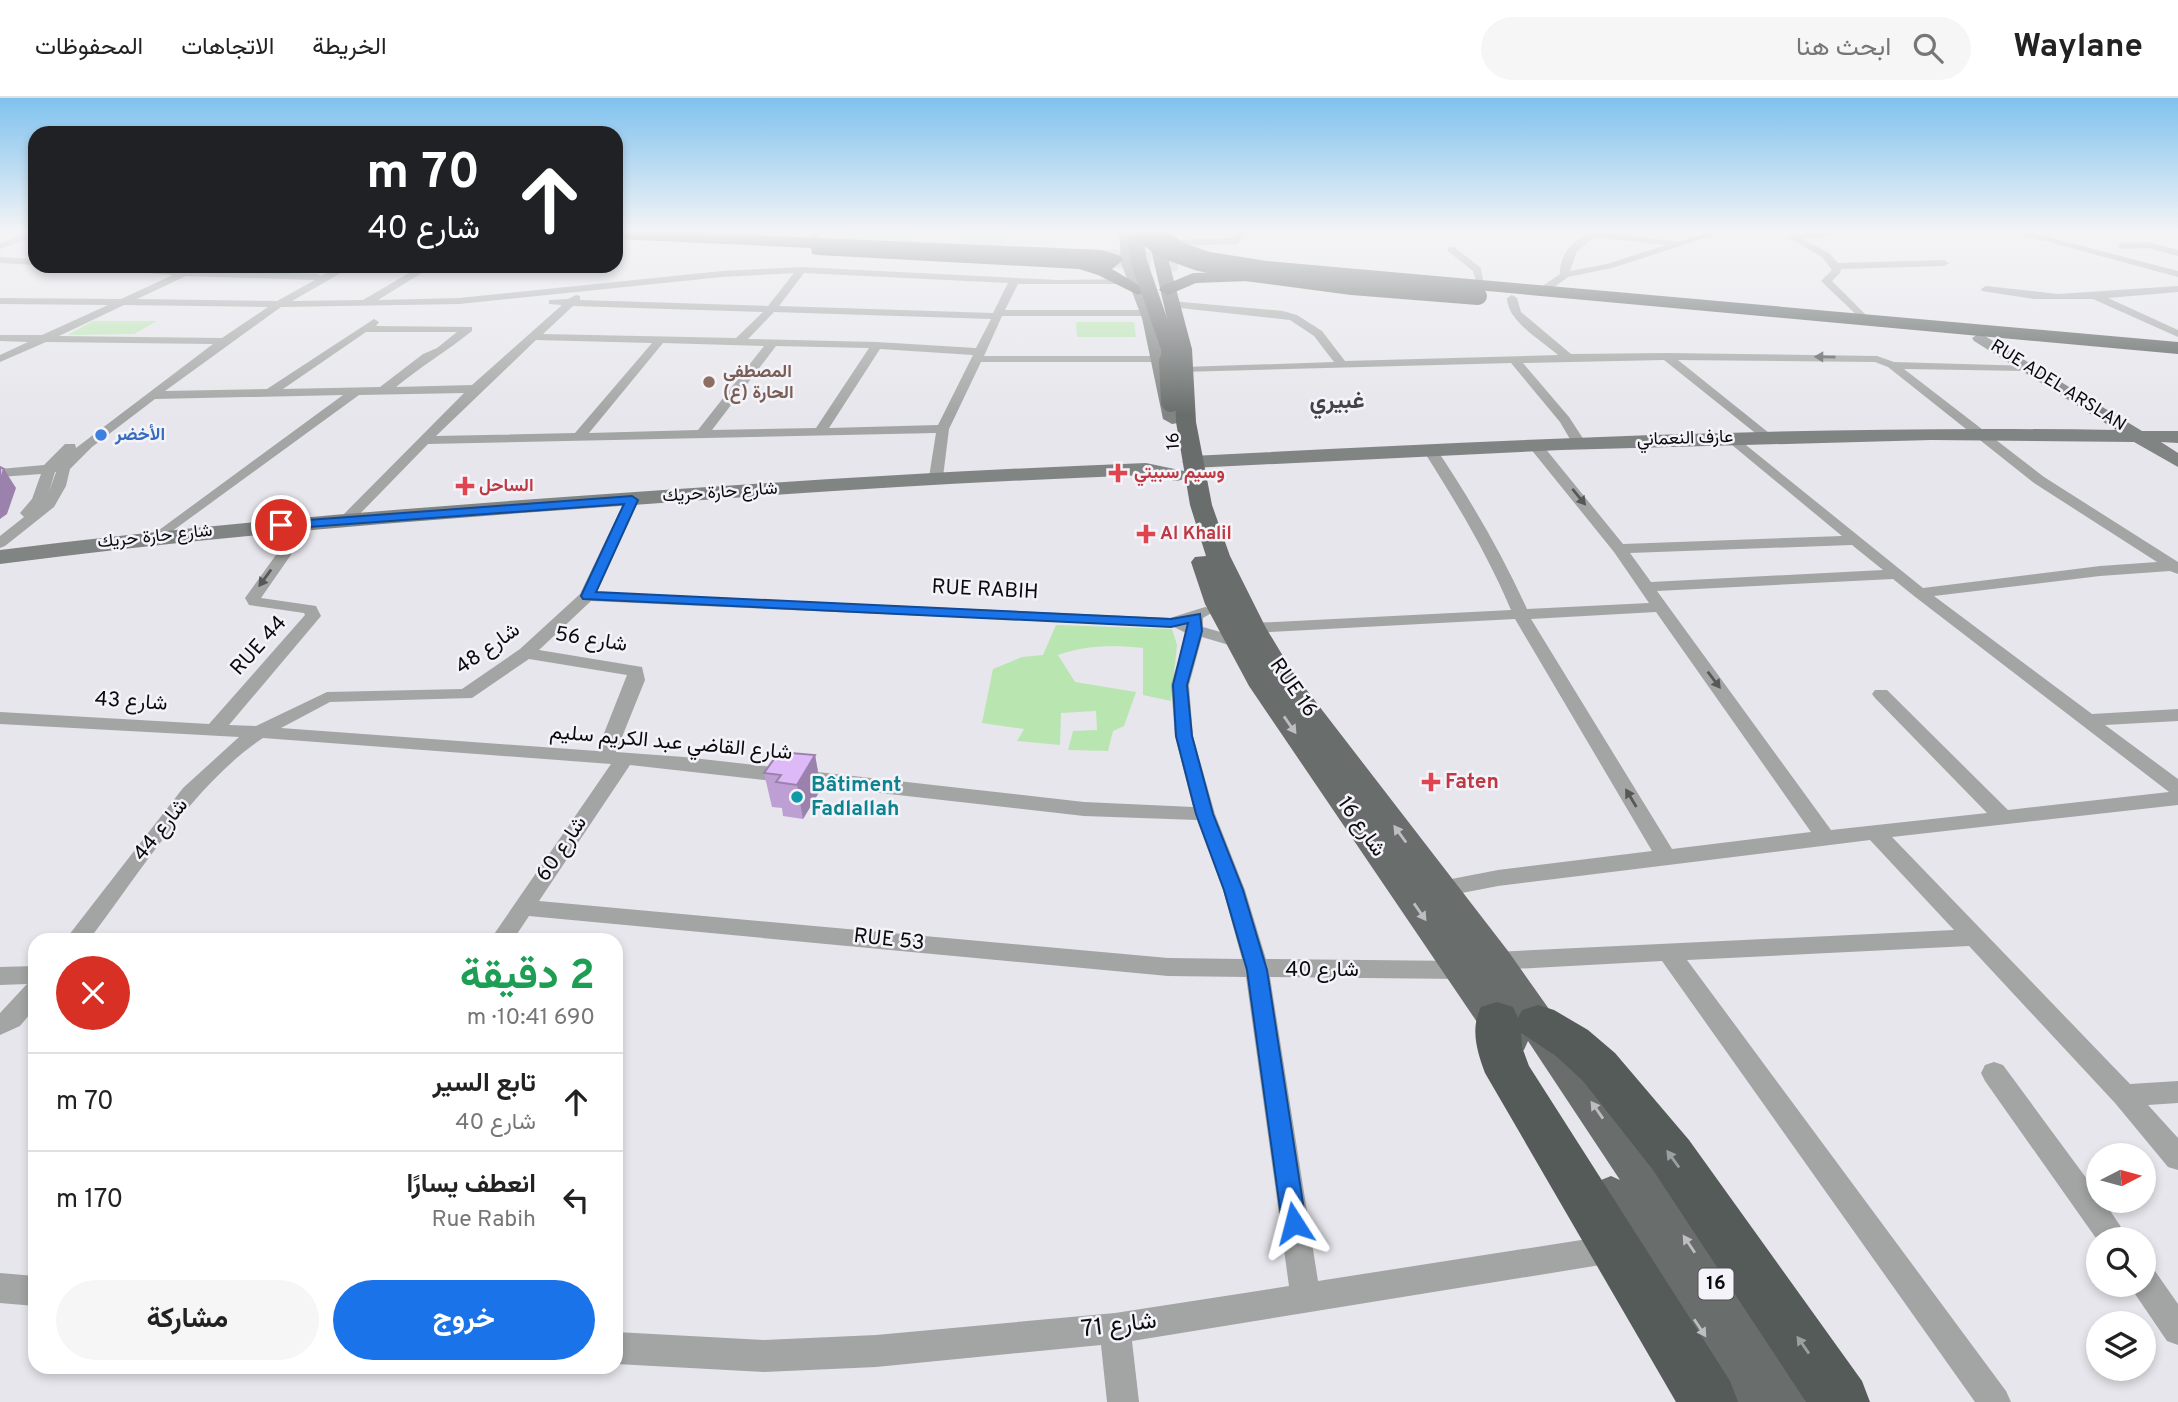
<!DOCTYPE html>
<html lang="ar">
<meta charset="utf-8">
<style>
:root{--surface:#fff;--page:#f6f6f6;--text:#222;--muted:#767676;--line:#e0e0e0;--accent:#1a73e8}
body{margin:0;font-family:Overpass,Vazirmatn,sans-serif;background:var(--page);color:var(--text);direction:rtl;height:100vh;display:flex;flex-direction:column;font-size:26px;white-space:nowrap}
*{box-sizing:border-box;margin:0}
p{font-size:23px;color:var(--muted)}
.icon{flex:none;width:38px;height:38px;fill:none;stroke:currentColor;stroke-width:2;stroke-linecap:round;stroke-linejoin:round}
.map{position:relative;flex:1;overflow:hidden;direction:ltr}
.details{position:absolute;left:28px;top:835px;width:595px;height:441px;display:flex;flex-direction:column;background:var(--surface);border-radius:21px;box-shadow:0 4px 10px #0003;direction:rtl}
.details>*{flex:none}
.banner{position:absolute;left:28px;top:28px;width:595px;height:147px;border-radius:21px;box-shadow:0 4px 10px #0003;direction:rtl;background:#202124;color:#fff;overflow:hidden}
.needle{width:46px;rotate:84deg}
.controls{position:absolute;left:2086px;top:1045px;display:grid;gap:14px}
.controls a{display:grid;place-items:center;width:70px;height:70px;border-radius:50%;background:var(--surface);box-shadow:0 4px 10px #0003;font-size:35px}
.pin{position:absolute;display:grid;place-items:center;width:60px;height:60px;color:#fff;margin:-30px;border:4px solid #fff;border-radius:50%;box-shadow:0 2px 7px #0007}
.me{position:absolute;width:77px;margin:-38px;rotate:351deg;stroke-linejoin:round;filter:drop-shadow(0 0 5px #0008)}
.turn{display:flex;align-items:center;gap:24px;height:147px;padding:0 28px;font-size:32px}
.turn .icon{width:91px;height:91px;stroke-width:2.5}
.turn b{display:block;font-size:49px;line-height:60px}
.round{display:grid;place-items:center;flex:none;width:74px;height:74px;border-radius:37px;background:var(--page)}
.head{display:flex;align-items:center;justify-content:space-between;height:119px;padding:0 28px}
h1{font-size:42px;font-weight:700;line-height:52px;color:#1e9e55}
.cta{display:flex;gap:14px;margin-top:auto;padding:14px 28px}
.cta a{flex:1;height:80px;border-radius:42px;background:var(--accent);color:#fff;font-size:28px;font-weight:700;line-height:80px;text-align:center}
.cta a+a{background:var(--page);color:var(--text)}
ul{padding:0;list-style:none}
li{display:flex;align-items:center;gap:21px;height:98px;padding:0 28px;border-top:2px solid var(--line)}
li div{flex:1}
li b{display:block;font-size:26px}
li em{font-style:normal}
header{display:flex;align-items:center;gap:42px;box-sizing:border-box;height:98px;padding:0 35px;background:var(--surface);border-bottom:2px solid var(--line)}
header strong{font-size:33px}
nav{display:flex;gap:38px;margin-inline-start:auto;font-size:24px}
.search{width:490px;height:63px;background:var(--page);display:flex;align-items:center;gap:18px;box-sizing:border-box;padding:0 24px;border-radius:38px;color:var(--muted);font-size:26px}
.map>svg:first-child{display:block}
</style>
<header>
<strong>Waylane</strong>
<div class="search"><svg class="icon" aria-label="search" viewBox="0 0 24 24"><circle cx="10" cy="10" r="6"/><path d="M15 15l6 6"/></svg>ابحث هنا</div>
<nav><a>الخريطة</a><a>الاتجاهات</a><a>المحفوظات</a></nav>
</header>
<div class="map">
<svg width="2178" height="1304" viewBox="0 0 2178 1304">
<rect width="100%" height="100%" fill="#e7e6ec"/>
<g fill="#b9e5b1">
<path d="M849 134H920L910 145 841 142Z"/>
<path d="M967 134H1011L1001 149 956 147Z"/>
<path d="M93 223H157L134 236 68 237Z"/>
<path d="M1076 224H1134L1136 239H1077Z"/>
<path d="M1056 527 1172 531 1177 547 1171 603 1143 597V550C1114 547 1085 547 1058 557L1075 584 1136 594 1124 628 1113 633 1108 653 1068 652 1073 633 1097 632 1096 613 1061 615 1060 647 1017 643 1024 631 982 625 993 571 1022 559 1043 557Z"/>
</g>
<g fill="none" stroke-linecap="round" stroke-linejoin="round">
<path stroke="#c6c5cb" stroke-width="18" stroke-dasharray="18 9" stroke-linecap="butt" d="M1106 160 1185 165"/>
<g fill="#a2a5a4" fill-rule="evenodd">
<path d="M29 134H35V138L0 151V145Z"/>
<path d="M814 134H823L813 146H807L806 144Z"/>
<path d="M1239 134H1248L1237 146 1171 148 1167 145 1171 142 1234 140Z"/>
<path d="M1602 134 1678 144 1709 134H1723L1612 170 1568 179 1545 196H1537V192L1560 176C1559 153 1580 134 1602 134ZM1595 139 1666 147 1607 166 1570 173 1577 153Z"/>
<path d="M1818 134H1858L1802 141 1829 155 1838 165 1944 162 1949 165 1944 168 1841 171 1840 175 1832 183 1869 220 1870 222 1865 225 1821 183 1832 172 1822 159 1787 139Z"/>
<path d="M2012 134H2028L2178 173V179Z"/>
<path d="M2148 144 2178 152V158L2148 150 2122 151 2117 148 2122 145Z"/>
<path d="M1448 149H1454L1481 170 1484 189H1478L1473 173 1448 153Z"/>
<path d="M0 159 35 161V167L0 165Z"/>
<path d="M92 168 317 176 321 178 341 168H353L292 203 363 202 421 168H433L378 202 459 200 722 173 801 169 1058 182 1135 181 1140 184 1138 186H1018L1005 212H1148L1153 215 1148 218H1002L984 258H1160L1166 261 1160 264H981L949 331 943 379 936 383 929 379 936 335 428 346 352 424H342L340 421 342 418 464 295 359 297 160 442 153 438 155 435 343 297 155 301 92 349 70 371 66 388 54 409 5 448 0 450V438L24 419 20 415 32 401 41 376 0 379V371L44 367 65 346H75L76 350 213 246 46 244 0 264V257L28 244 0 243V237H42L108 207 0 206V200L121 201 173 177 97 171ZM794 175 768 208 580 202V198L576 197 568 201 549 202V206L562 207 472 287 396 289C420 269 447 253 472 233V229L376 228 379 224 374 221 267 291 165 293 281 209 459 206 722 179ZM804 175 1008 185 993 215 779 208ZM186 178 315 182 277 203 137 201ZM124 207 268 209 222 240 59 238ZM573 208 763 214 736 240 543 236ZM774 214 991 221 976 250 877 244 748 241ZM366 234H457L437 250 423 256 380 289 283 291ZM536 242 652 245 575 335 436 338ZM663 245 764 248 698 332 589 335ZM776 248 869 250 816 330 712 332ZM880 251 973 257 938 327 829 330ZM56 374 49 394 55 374Z"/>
<path d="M1986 188 2058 196 2178 188V194L2108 200 2178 232V239L2093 201H2034L1982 193 1981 191Z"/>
<path d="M1512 197 1517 200 1521 214 1571 256 1666 255 1877 258 1894 264 2032 268V272L2028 273 1904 271 2044 379 2178 464V476L2170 473 2100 478 1934 498 2092 616 2178 611V623L2105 627 2178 681V707L1892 739 2130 986 2178 983V1005L2148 1007 2178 1040V1072L2168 1069 2115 1005 1969 848 1687 862 2006 1293 2011 1304H1975L1662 863 1495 872 1487 869 1483 863 1487 857 1495 854 1954 832 1870 742 1498 788 1441 799 1433 797 1430 791 1433 785 1441 783 1498 772 1652 753 1515 521 1253 535 1245 530 1253 525 1511 512C1487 455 1456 404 1423 352L1430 348 1435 349C1470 401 1501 454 1527 511L1649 505 1614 454 1530 350 1528 347 1535 343 1540 344 1623 446 1842 438 1726 342 1725 339 1731 335 1923 490 2100 468 2157 464 2034 385 1888 269 1875 264 1678 262 1769 335 1770 338 1764 342 1664 262 1523 265 1569 319 1586 345 1579 349 1574 348 1560 324 1511 265 1180 274 1178 272 1184 269 1334 264 1314 238 1290 222 1171 209 1166 206 1171 203 1283 213 1297 217 1322 233 1345 263 1558 257C1542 243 1507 223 1507 200ZM1852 447 1883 472 1651 484 1630 455ZM1893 481 1914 498 2169 694 2008 712 1887 592H1875L1872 596 1875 600 1987 715 1831 732 1657 493ZM1656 514 1811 734 1672 751 1531 521Z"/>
<path d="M632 398 639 402 597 494 1170 520 1205 509 1211 511 1213 514 1203 520V529L1245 541 1248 545 1239 550 1202 539 1189 587 1193 638 1215 716 1245 792 1266 861 1460 863 1468 866 1472 872 1468 878 1460 881 1270 879 1318 1183 1613 1137 1623 1141 1628 1151 1623 1161 1613 1165 1132 1243 1139 1304H1107L1101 1247 876 1269 764 1274 616 1266V1234L764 1242 876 1237 1115 1215 1289 1188 1246 879 1168 878 529 818 513 842H490L611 666 263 640C194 686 139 776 89 842H65L183 690 239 639 0 626V614L209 626 305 517 304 515 249 507 245 500 301 422 306 421 313 425 261 500 316 508 321 518 229 627 256 628 327 594 462 591 520 551 580 496 625 402ZM591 503 1174 529 1186 535 1171 587 1175 638 1193 709 1084 704 684 659 616 654 645 582 642 569 539 552ZM529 561 627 577 597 653 281 630 330 604 472 600ZM630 667 1084 718 1197 722 1223 792 1242 861 1168 860 539 803Z"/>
<path d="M35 868V910L20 928 0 937V915L27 886 0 887V869Z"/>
<path d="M1994 964 2003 967 2098 1096V1102H2103L2129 1141 2098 1143 1985 983 1981 975 1985 967Z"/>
<path d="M2144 1169 2155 1173 2178 1206V1247L2167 1243 2133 1193 2131 1186H2144Z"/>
<path d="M0 1175 35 1178V1208L0 1205Z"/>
</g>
<g fill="#808583" fill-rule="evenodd">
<path d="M1119 134H1131L1135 165 1158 220 1181 321 1178 325 1172 326 1163 321 1142 220 1121 165Z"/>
<path d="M1980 235 2142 333H2178V345L2161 344 2178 355V369L2134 344 1931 342 1561 352 1192 370 1182 364 1192 358C1500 342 1807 327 2116 332L1974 243 1972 240Z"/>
<path d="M1146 365 1184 373 1187 377 1184 381 1177 383 1146 377C961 384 777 396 592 410 394 424 198 440 0 466V452C197 427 394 411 592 397 777 384 961 372 1146 365Z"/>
</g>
<path fill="#696e6c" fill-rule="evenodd" d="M1147 134H1161L1192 251 1196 324 1212 407 1230 458 1266 530 1292 573 1508 853 1814 1286 1821 1304H1720L1589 1098 1596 1084 1611 1078 1620 1082 1528 943 1524 952 1510 957 1496 952 1249 588 1205 506 1191 464 1195 459 1206 458 1190 407 1176 324 1174 251Z"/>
<g fill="#545b58" fill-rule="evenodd">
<path d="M616 134H682L1102 152 1121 158 1123 162 1112 171 1147 192 1138 197 1098 177 1079 171 818 157 812 156 811 150 616 141Z"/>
<path d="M1149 134H1167L1186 146 1210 154 1267 163 2178 244V256L1267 173C1229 168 1176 167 1149 134Z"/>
<path d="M1242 174 1251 179 1248 183 1196 185 1168 197 1159 192 1162 188 1193 175Z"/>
<path d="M1497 904 1513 909 1518 920 1522 912 1538 907 1554 912 1588 932 1615 955 1689 1042 1862 1283 1870 1304H1806L1653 1072 1583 983 1556 958 1521 935 1522 949 1529 968 1730 1283 1738 1304H1676L1485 975C1477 953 1470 931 1481 909Z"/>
</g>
<path stroke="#696e6c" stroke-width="16" d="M1135 134 1139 164 1169 250 1170 265"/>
<path stroke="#696e6c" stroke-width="20" d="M1169 263 1171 304"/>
<path stroke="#545b58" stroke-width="18" d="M1141 134 1163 151 1199 164 1246 174 1352 188 1478 198"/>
</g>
<path fill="#be9fd4" d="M815 657 821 691 803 721 783 718 782 710 772 709 764 675Z"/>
<g fill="#9b82ad">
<path d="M4 371 16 390 7 416 0 421V384Z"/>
<path d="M815 657 821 691 803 721 797 687Z"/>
</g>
<g fill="#ddb9f7" stroke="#9b82ad" stroke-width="2">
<path d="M0 369 4 371 0 384Z"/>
<path d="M779 654 815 657 797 687 776 684 781 677 764 675Z"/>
</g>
<defs><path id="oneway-solid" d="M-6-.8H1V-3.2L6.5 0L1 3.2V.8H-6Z" transform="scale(1.75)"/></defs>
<g fill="#565858">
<use href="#oneway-solid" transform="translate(1825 259) rotate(-179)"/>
<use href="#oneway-solid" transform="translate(1579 399) rotate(51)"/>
<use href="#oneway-solid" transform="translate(265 480) rotate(126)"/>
<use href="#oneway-solid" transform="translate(1714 582) rotate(53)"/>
<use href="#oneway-solid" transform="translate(1631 700) rotate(-121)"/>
</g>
<g fill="#bdbec1">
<use href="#oneway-solid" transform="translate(1290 627) rotate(55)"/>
<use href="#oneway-solid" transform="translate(1400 736) rotate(-126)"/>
<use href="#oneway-solid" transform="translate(1420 814) rotate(55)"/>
<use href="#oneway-solid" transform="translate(1597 1012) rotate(-125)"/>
<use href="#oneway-solid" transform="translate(1689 1146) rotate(-124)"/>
<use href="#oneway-solid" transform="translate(1700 1230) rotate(56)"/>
</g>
<g fill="#9c9fa1">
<use href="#oneway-solid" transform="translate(1673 1061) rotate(-126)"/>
<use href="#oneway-solid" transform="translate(1803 1247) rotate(-125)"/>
</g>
<linearGradient id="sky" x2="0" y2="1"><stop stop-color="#7fc2ee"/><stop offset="0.42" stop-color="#f4f4f6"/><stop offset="1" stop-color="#f4f4f6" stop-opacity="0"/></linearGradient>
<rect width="2178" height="317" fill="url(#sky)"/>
<path fill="#1a73e8" stroke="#114b97" stroke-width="2" d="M632 398 638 402 596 494 1171 521 1200 516 1202 533 1187 587 1192 638 1213 716 1243 792 1267 872 1306 1125 1303 1133 1294 1136 1286 1133 1282 1125 1247 872 1224 792 1196 716 1176 638 1173 587 1188 525 1171 529 583 501 581 498 624 406 281 431 275 427 281 424Z"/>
<circle fill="#8d6e63" stroke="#f5f3fa" stroke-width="2.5" cx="709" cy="284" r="7"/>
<circle fill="#3f7fe0" stroke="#f5f3fa" stroke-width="2.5" cx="101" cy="337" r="7"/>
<g fill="#e0444e" stroke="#f5f3fa" stroke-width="2.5">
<path d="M1114.5 364.5h7v7h7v7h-7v7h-7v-7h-7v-7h7z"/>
<path d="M461.5 377.5h7v7h7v7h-7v7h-7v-7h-7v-7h7z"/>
<path d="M1142.5 425.5h7v7h7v7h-7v7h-7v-7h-7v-7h7z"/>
<path d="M1427.5 673.5h7v7h7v7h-7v7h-7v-7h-7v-7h7z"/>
</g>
<circle fill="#0f9aa8" stroke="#f5f3fa" stroke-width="2.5" cx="797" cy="699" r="7"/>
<g text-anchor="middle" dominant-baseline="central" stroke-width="5" stroke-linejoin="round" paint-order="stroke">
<g font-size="18" font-weight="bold" fill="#785e54" stroke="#f5f3fa" text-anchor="start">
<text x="723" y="274">المصطفى<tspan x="723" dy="21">الحارة (ع)</tspan></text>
</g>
<g font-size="18" fill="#0b0b0d" stroke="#f5f3fa">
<text transform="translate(2058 288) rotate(32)">RUE ADEL ARSLAN</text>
<text transform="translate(1685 341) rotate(-2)">عارف النعماني</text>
<text transform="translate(1174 343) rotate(-94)">16</text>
<text transform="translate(720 395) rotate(-4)">شارع حارة حريك</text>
<text transform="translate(155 439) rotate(-6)">شارع حارة حريك</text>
</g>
<g font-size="18" font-weight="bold" fill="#366cbe" stroke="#f5f3fa" text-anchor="start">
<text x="115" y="337">الأخضر</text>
</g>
<g font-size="18" font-weight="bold" fill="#be3a42" stroke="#f5f3fa" text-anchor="start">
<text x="1134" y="375">وسيم سبيتي</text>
<text x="479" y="388">الساحل</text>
<text x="1160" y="436">Al Khalil</text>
</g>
<rect fill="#f5f3fa" stroke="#515154" stroke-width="2" x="1698.5" y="1170.5" width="35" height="31" rx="5"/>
<g font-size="19" font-weight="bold" fill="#0b0b0d">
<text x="1716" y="1186">16</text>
</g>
<g font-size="21" fill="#0b0b0d" stroke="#f5f3fa">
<text transform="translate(985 492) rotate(3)">RUE RABIH</text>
<text transform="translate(591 542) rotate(9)">شارع 56</text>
<text transform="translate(259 548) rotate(-48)">RUE 44</text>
<text transform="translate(488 551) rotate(-35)">شارع 48</text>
<text transform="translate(1293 590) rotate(55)">RUE 16</text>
<text transform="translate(131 604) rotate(4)">شارع 43</text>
<text transform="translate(671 645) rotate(5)">شارع القاضي عبد الكريم سليم</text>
<text transform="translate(1361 729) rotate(55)">شارع 16</text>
<text transform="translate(161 732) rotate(-51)">شارع 44</text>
<text transform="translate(562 751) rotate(-56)">شارع 60</text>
<text transform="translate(889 842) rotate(6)">RUE 53</text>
<text x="1322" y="872">شارع 40</text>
</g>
<g font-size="21" font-weight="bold" fill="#be3a42" stroke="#f5f3fa" text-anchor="start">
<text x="1445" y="684">Faten</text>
</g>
<g font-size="21" font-weight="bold" fill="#0d838f" stroke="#f5f3fa" text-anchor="start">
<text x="811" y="687">Bâtiment<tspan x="811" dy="24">Fadlallah</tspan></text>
</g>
<g font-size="23" font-weight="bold" fill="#444348" stroke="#f5f3fa">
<text x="1337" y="304">غبيري</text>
</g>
<g font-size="24" fill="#0b0b0d" stroke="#f5f3fa">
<text transform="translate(1119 1228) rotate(-7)">شارع 71</text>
</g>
</g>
</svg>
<div class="controls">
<a><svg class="needle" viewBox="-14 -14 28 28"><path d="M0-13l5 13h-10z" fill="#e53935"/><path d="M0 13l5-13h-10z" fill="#767676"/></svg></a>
<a><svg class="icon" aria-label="search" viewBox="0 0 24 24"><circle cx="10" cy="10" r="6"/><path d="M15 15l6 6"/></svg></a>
<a><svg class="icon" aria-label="layers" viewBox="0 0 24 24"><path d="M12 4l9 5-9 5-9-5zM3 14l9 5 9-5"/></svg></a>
</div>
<div class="pin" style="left:281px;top:427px;background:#d93025"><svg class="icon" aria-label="arrive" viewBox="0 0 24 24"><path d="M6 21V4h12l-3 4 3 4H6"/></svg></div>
<svg class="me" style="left:1294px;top:1125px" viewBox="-20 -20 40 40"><path d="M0-17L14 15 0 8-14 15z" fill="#1a73e8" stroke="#fff" stroke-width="4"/></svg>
<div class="banner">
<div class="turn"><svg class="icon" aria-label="ahead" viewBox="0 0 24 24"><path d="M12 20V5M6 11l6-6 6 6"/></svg><div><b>70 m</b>شارع 40</div></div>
</div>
<section class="details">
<div class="head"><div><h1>2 دقيقة</h1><p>690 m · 10:41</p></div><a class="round" style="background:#d93025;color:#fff"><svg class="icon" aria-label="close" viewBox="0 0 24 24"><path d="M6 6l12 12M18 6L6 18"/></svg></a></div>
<ul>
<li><svg class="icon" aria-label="ahead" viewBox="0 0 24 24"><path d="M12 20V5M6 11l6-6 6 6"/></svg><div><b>تابع السير</b><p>شارع 40</p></div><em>70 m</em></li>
<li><svg class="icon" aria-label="left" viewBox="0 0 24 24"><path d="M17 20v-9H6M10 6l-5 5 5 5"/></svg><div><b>انعطف يسارًا</b><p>Rue Rabih</p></div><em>170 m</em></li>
</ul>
<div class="cta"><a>خروج</a><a>مشاركة</a></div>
</section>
</div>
